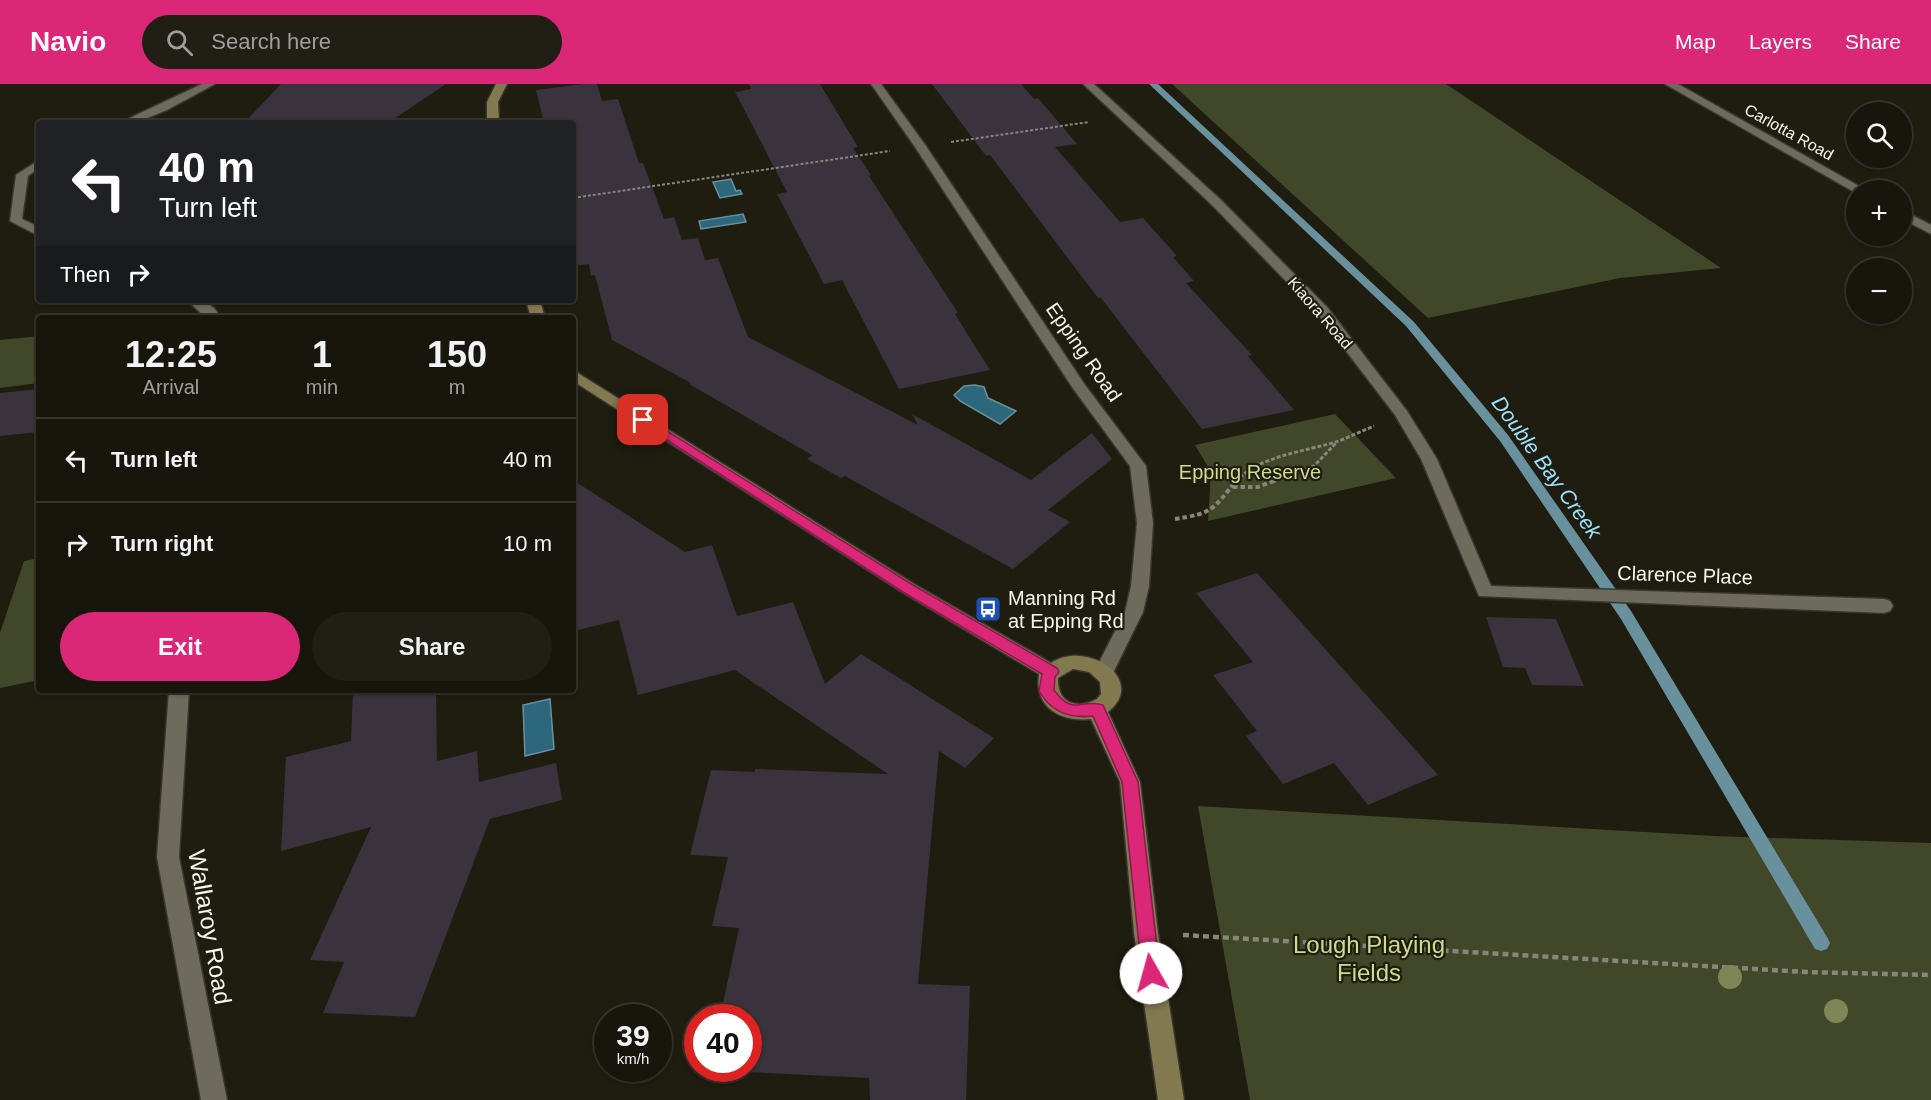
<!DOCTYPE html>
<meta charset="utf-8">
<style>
:root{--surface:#17150c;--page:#201e15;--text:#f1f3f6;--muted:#9e9f9d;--line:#36342d;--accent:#db2777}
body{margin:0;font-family:Arial,sans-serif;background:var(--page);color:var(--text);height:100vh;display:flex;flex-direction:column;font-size:22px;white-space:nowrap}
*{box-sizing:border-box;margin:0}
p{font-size:20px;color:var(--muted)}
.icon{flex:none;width:33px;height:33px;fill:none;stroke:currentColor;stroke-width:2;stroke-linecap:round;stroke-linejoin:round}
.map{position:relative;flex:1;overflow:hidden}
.drawer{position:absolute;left:36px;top:231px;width:540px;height:378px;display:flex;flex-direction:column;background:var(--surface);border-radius:6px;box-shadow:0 2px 4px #0004,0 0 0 2px var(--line)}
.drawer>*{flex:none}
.hud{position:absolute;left:36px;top:36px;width:540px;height:183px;border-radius:6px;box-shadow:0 2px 4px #0004,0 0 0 2px var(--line);background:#202124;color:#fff;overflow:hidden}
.buttons{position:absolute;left:1846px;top:18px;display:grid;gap:12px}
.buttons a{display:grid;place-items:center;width:66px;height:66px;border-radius:50%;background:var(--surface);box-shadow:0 2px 4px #0004,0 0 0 2px var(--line);font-size:30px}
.speed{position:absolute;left:594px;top:920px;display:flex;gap:12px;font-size:30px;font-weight:700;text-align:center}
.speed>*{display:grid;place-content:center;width:78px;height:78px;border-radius:50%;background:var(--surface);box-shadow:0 2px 4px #0004,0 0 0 2px var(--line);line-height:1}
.speed small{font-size:15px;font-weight:400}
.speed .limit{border:9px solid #d22;background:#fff;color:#111}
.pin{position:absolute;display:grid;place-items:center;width:51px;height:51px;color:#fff;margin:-26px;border-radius:12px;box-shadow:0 3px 9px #0006}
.me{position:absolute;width:66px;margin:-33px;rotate:353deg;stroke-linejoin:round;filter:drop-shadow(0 0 4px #0008)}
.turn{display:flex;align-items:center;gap:21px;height:126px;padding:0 24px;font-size:27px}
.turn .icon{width:78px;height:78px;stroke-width:2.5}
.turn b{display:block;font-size:42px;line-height:51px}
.then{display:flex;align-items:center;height:57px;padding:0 24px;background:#0003;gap:12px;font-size:22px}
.eta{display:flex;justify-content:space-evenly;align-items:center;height:102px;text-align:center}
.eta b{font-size:36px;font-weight:600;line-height:42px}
.action{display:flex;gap:12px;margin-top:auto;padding:12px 24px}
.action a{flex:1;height:69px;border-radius:36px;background:var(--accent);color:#fff;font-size:24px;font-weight:600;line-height:69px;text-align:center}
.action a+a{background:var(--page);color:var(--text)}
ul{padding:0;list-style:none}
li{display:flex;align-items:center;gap:18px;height:84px;padding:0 24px;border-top:2px solid var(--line)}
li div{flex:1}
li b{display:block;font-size:22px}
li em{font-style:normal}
header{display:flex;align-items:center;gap:36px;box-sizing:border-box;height:84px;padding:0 30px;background:var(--accent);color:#fff}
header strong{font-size:28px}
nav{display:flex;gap:33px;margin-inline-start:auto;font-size:21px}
.search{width:420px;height:54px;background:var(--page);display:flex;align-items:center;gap:15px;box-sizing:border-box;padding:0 21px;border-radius:33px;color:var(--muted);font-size:22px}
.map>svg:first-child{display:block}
</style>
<header>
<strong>Navio</strong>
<div class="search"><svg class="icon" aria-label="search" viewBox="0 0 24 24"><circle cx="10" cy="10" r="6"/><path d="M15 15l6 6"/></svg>Search here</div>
<nav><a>Map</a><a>Layers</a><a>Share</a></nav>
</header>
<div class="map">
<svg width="1931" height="1016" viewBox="0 0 1931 1016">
<rect width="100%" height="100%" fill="#1f1c10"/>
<g fill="#414729">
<path d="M1172 0H1446L1721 184 1620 194 1428 234Z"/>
<path d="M39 252V299L0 304V256Z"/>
<path d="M1335 330 1396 394 1208 437 1211 388 1195 361Z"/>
<path d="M39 474V596L0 604V549L24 477Z"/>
<path d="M1198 722 1714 752 1931 759V1016H1250Z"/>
</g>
<g fill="#2d677b" stroke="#69919d" stroke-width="1.5">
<path d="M731 95 736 107 740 106 742 110 720 114 713 98Z"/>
<path d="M743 130 746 138 701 145 699 137Z"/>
<path d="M975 301 984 303 988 314 1016 327 1000 340 960 317 954 311 964 302Z"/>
<path d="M550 615 554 665 525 672 523 621Z"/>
</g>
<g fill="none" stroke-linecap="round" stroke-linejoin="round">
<path fill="#69919d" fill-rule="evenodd" d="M1149 0H1158L1414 238 1508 351 1631 527 1827 853 1830 859 1827 865 1821 867 1815 865 1621 535 1500 357 1406 242Z"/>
</g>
<g fill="#3a323d">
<path d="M281 0H446L388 39H244Z"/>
<path d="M583 0H597L602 17 618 15 639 79H643L664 135 674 133 682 156 698 154 705 176 718 174 748 253 918 341 912 330 1031 396 1092 349 1112 375 1048 426 1070 438 1013 485 845 392 841 394 807 375 812 371 689 300 691 299 612 256 595 191 591 192 589 180 573 182V39H544L536 6Z"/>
<path d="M749 0H820L858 63 853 64 871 91 869 92 958 229 955 230 990 286 899 305 842 196 824 200 777 110 787 108 735 8 751 5Z"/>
<path d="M932 0H1021L1034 15 1038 14 1077 60 1055 63 1120 138 1143 134 1177 172 1173 173 1194 197 1186 199 1252 271 1248 272 1294 326 1202 345 1101 214H1098L990 71 986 72Z"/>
<path d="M39 305V348L0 352V309Z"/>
<path d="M573 396 685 468 712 461 737 532 793 518 825 600 861 570 994 654 965 684 939 667 918 900 970 902 966 1016H870L869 994 709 986 710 984H748V933H720L739 844 712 842 728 773 690 771 711 686 755 688V685L888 690 735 586 638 611 619 536 578 546 573 522Z"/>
<path d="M1257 489 1438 691 1368 721 1334 679 1283 700 1246 652 1257 647 1213 591 1253 578 1196 509Z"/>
<path d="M1486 533 1556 535 1584 602 1532 601 1525 584 1503 583Z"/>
<path d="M353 606H436L437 677 477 667 479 698 556 679 562 716 490 735 415 933 323 929 344 878 310 876 371 743 281 767 286 673 351 657Z"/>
</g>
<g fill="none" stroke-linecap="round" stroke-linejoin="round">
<defs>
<path id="lane" d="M1083 0H1094L1220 115 1327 223 1407 327 1437 375 1491 502 1884 515 1890 517 1893 522 1890 527 1884 529 1479 512 1421 375 1395 331 1317 229 1212 121Z"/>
<g id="street">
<path d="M202 0H215L167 26 135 39H119Z"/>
<path d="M871 0H881L926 62 1085 301 1146 382 1153 439 1149 502 1143 528 1111 593 1104 595 1097 593 1094 588 1125 528 1131 502 1137 439 1130 382 1072 303 915 63Z"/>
<path d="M1665 0H1678L1866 106 1856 109Z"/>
<path d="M39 76V84L28 92 22 135 39 143V152L10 137 16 91Z"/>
<path d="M1902 126 1931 141V150L1902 135Z"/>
<path d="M187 216C202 216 214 219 220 234H206Z"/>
<path d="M169 606H189L179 773 227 1016H201L157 773Z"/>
</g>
<g id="secondary">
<path d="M496 0H507L498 18 499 39H487V18Z"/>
<path d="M526 216H540L545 234H531Z"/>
<path d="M573 286 914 500 1051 579C1085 555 1149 595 1108 628L1140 698 1158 849 1184 1016H1158L1134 849 1120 698 1091 635C1061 638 1034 624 1039 590L902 508 573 297ZM1073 585 1089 588 1100 598 1101 610 1097 615C1076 626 1057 619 1058 594Z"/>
</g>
</defs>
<use href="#lane" stroke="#383630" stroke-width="3"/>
<use href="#street" stroke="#383630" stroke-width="3"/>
<use href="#secondary" stroke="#383630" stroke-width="3"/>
<g stroke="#88857b" stroke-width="2" stroke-dasharray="3 2" stroke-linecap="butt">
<path d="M951 58 1089 38"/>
<path d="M573 114 890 67"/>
</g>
<g stroke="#88857b" stroke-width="3" stroke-dasharray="4 2" stroke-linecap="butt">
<path d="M1236 398C1257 372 1308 367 1339 357 1351 352 1362 347 1374 342"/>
<path d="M1272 398 1314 382 1337 358"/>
</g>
<g stroke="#88857b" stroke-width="4" stroke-dasharray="4.5 3" stroke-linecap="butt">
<path d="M1233 403H1258L1276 396"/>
<path d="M1175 435C1214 429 1212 426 1237 396"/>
</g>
<path stroke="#88857b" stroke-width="4.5" stroke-dasharray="6 4" stroke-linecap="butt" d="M1183 851 1805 888 1931 891"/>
<use href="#lane" fill="#6e6a5c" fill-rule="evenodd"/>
<use href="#street" fill="#6e6a5c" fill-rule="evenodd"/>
<use href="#secondary" fill="#82794f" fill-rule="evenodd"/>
</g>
<g fill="#7e8556">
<circle cx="1730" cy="893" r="12"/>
<circle cx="1836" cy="927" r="12"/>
</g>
<path fill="#db2777" stroke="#8e194d" stroke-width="1.5" d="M643 332 913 501 1057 584 1059 588 1055 593 1054 606C1074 633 1080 614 1103 621L1138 698 1160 889 1158 895 1151 897 1145 895 1142 889 1122 698 1093 632C1069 635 1051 628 1039 607L1042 590 903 508 639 338V333Z"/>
<defs>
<symbol id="bus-square" viewBox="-11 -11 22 22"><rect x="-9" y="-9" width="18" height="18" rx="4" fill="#1a4fb4" stroke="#1f1c10"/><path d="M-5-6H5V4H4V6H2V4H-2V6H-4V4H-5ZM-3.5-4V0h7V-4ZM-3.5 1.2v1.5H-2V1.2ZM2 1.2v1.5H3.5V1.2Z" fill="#fff"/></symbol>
</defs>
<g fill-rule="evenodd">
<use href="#bus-square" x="973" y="510" width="30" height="30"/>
</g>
<g text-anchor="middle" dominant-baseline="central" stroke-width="4.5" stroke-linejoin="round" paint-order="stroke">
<g font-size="16" fill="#f6f4ec" stroke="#1f1c10">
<text transform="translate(1789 48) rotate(29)">Carlotta Road</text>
<text transform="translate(1320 229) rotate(49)">Kiaora Road</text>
</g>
<g font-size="20" fill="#f6f4ec" stroke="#1f1c10">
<text transform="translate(1084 268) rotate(55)">Epping Road</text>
<text transform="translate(1685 491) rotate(2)">Clarence Place</text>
</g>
<g font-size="20" fill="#ccdb90" stroke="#1f1c10">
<text x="1250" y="388">Epping Reserve</text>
</g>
<g font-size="20" fill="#f6f4ec" stroke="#1f1c10" text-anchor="start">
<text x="1008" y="514">Manning Rd<tspan x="1008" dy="23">at Epping Rd</tspan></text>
</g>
<g font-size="21" font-style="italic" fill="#9de3fd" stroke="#1f1c10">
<text transform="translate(1547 383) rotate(54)">Double Bay Creek</text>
</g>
<g font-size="24" fill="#f6f4ec" stroke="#1f1c10">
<text transform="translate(210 843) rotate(80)">Wallaroy Road</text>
</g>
<g font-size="24" fill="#ccdb90" stroke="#1f1c10">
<text x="1369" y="860">Lough Playing<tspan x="1369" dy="28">Fields</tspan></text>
</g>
</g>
</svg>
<div class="buttons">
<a><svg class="icon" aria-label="search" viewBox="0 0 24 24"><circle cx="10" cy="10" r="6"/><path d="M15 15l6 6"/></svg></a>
<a>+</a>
<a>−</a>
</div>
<div class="speed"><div>39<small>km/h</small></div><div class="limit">40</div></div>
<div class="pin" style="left:643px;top:336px;background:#d93025"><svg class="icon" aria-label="arrive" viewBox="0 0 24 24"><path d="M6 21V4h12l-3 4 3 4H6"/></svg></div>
<svg class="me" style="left:1151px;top:889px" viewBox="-20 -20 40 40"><circle r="19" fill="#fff"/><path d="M0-13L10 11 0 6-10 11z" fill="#db2777"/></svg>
<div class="hud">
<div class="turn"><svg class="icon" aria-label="left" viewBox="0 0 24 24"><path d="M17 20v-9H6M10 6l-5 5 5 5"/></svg><div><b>40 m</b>Turn left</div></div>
<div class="then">Then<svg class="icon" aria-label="right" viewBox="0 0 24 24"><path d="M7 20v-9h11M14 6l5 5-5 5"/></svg></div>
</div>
<section class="drawer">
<div class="eta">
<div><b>12:25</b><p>Arrival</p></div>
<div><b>1</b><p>min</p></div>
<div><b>150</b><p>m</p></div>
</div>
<ul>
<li><svg class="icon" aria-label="left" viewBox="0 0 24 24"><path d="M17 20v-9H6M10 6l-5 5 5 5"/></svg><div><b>Turn left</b></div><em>40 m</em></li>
<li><svg class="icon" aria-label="right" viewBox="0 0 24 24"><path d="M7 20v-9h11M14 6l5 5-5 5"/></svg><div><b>Turn right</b></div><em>10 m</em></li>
</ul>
<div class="action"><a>Exit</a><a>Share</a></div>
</section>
</div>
